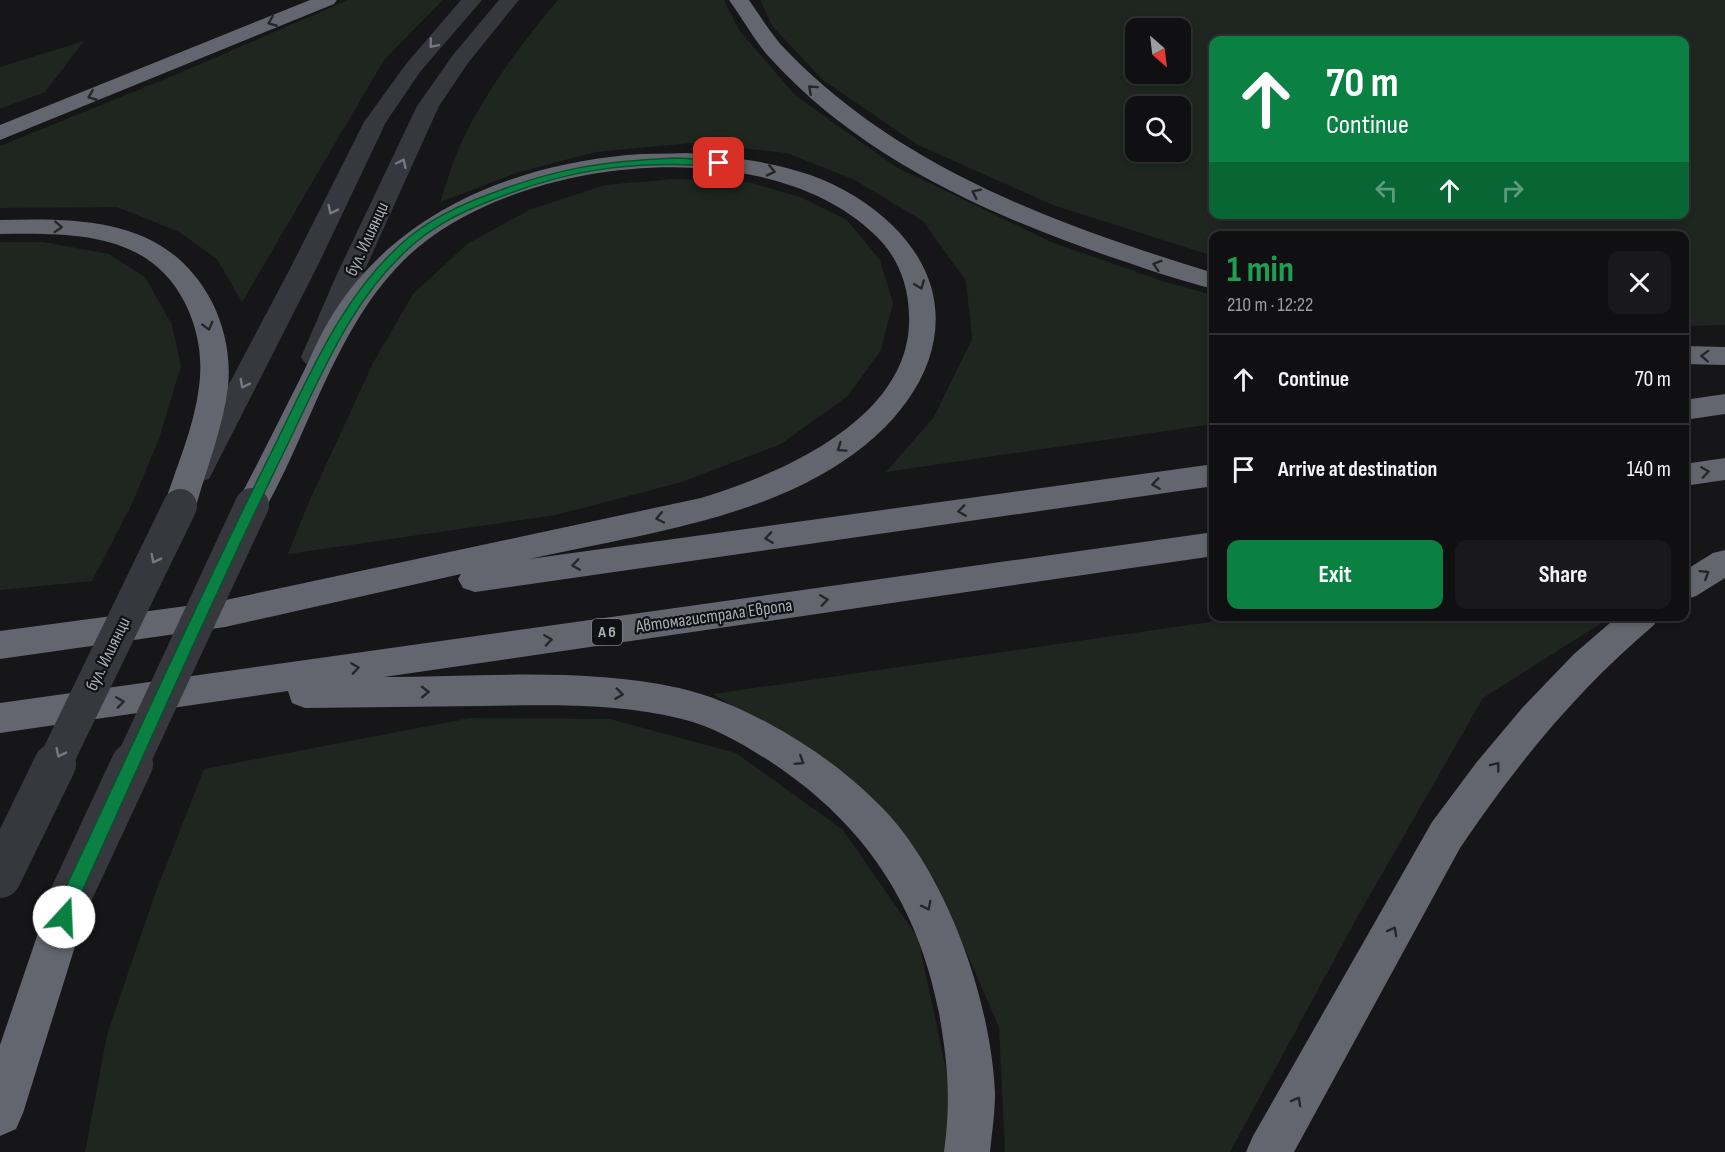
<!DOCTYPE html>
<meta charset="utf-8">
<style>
:root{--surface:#101012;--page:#19191b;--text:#f1f3f6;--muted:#9c9d9f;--line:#303032;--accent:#0b8043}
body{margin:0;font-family:"Sofia Sans Condensed",sans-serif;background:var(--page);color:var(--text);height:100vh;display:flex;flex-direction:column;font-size:22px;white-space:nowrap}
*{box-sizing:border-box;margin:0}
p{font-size:20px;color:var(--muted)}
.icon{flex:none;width:33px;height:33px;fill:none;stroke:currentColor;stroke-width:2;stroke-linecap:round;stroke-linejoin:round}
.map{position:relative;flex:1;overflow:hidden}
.sheet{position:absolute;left:1209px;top:231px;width:480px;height:390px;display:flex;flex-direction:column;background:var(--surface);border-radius:12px;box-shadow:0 3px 9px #0003,0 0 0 2px var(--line)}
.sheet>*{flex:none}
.hud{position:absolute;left:1209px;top:36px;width:480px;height:183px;border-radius:12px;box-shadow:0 3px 9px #0003,0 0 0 2px var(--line);background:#0b8043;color:#fff;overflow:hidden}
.needle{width:39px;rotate:152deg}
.controls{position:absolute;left:1125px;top:18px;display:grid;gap:12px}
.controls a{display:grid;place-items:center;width:66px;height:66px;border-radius:12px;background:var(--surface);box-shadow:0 3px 9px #0003,0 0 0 2px var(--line);font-size:30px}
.pin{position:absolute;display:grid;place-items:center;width:51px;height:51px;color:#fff;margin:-26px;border-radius:12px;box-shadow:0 3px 9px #0006}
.me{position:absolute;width:66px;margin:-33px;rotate:20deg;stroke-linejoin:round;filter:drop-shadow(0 0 4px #0008)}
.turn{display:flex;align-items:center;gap:21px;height:126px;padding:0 18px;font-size:27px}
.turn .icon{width:78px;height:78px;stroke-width:2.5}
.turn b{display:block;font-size:42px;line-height:51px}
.lanes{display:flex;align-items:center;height:57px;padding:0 18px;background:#0003;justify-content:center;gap:30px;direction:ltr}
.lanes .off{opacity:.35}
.round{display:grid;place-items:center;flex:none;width:63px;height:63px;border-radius:12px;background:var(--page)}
.head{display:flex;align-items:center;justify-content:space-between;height:102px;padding:0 18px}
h1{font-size:36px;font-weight:700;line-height:45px;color:#1e9e55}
.button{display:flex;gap:12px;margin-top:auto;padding:12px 18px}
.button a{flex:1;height:69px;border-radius:12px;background:var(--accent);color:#fff;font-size:24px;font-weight:700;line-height:69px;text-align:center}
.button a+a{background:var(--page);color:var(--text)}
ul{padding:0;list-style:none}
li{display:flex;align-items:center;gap:18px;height:90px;padding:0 18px;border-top:2px solid var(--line)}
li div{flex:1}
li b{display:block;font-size:22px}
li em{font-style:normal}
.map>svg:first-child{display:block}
</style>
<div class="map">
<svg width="1725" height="1152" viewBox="0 0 1725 1152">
<rect width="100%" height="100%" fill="#161618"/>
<g fill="#1e261f" fill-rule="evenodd">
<path d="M348 0H443L384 60 242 302 217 259 179 232 117 207 0 208V146L175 75Z"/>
<path d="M558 0H724L739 30 796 96 896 167 1051 242 1162 281 1213 295V424L886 472 934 417 972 339 966 281 923 221 855 180 787 153 691 143 596 152 519 172 440 202C447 182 453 161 462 141 487 89 521 44 558 0Z"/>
<path d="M760 0H1725V325L1685 326 1684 236H1214L1213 256 1053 205 918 145 824 81 773 27ZM1136 28H1180V74H1136ZM1214 40H1684V214H1214ZM1180 106V152H1136V106Z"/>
<path d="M84 41 45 92 0 109V67Z"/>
<path d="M674 179 748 182 800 197 847 220 880 260 893 303 881 350 848 396 781 444 682 482 556 515 288 554 308 504 373 363 413 294 467 244 529 210 605 185Z"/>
<path d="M0 242H43L109 254 145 277 172 325 181 366 159 439 131 506 92 581 0 590Z"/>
<path d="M1244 617H1611L1483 698 1359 914 1230 1152H1005L999 1027 935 880 846 776 713 694Z"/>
<path d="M470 718 610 719 736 753 843 830 918 938 953 1103 946 1152H85L107 1035 155 894 204 769Z"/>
</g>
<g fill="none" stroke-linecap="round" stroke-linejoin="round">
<g fill="#37383d" fill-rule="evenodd">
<path d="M461 0H482L420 72 386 122 319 263 209 479 198 482 187 479 183 471 293 263 364 122 406 64Z"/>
<path d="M499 0H519L468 63 439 106 363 274 329 357 325 363 315 366 305 363 301 357 337 274 417 106 453 55Z"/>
</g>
<g fill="#63666e" fill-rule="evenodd">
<path d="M310 0H337L334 4 0 140V125Z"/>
<path d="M729 0H749C761 17 772 36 787 51 901 169 1060 226 1214 273V289C1177 280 1141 267 1105 255 984 213 859 156 771 59 755 42 743 19 729 0Z"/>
<path d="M687 153C743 158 807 165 856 197 983 278 946 400 831 469 744 522 627 537 529 559L1214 464V486L475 592 463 588 458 579 461 574 225 627 0 659V631L216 602 701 498C783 473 914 417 909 314 908 283 897 255 874 234 764 128 509 157 405 259 335 328 311 429 263 513L252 516 241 513 236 505C258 463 279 421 300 379 311 357 320 334 333 314 397 212 512 166 627 155 647 153 667 154 687 153Z"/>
<path d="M0 220C84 218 168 218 212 302 225 328 231 358 228 387 223 427 207 467 196 506L191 514 180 517 169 514 164 506C176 467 194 428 199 387 203 358 198 329 185 303 149 231 70 233 0 234Z"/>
<path d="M1684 346 1725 347V365L1684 364Z"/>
<path d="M1725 394V414L1684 420V400Z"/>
<path d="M1725 458V480L1684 486V464Z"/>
<path d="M1214 532V556L384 677C481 677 583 667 679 688 710 695 740 708 768 723 813 747 855 778 890 816 950 884 991 1003 995 1093 995 1113 992 1133 990 1152H944C951 1100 948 1064 939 1013 918 905 865 825 774 764 746 746 715 727 682 719 617 703 549 705 482 706 423 707 364 707 305 708L292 703 288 691 0 733V703Z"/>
<path d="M1725 550V578L1696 596 1684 600V571L1713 553Z"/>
<path d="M1618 616H1659L1654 625C1577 690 1516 765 1460 848L1294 1152H1246L1253 1136 1432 822 1476 763 1523 707 1574 654Z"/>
<path d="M71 876 85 882 91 895 23 1113 16 1129 0 1136V1045L51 895 57 882Z"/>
</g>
<g stroke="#37383d" stroke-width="34">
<path d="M54 765 180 506"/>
<path d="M131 765 252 505"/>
</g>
<g stroke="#37383d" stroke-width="42">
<path d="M0 877 55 764"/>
<path d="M71 895 132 764"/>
</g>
</g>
<defs><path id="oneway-chevron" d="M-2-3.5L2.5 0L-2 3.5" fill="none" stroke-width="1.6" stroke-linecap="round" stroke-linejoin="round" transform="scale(1.5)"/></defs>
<g stroke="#26262a">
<use href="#oneway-chevron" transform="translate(272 22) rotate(158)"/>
<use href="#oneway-chevron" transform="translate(812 89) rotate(-138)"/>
<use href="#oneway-chevron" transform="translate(92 96) rotate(158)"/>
<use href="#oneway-chevron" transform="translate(771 171) rotate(13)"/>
<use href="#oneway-chevron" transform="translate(976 193) rotate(-154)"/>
<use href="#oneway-chevron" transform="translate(58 227) rotate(3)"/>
<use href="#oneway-chevron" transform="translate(1157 265) rotate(-163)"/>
<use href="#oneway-chevron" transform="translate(920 285) rotate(70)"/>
<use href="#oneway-chevron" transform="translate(208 326) rotate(75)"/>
<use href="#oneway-chevron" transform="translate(1705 356) rotate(-178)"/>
<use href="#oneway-chevron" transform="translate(841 448) rotate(145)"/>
<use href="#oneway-chevron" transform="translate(1705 472) rotate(-8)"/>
<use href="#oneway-chevron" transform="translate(1156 484) rotate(172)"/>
<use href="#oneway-chevron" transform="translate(962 511) rotate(172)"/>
<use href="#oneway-chevron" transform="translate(660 518) rotate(168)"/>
<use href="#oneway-chevron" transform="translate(769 538) rotate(172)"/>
<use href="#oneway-chevron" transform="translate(576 565) rotate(172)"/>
<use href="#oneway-chevron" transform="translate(1705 574) rotate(-32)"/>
<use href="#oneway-chevron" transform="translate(824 600) rotate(-8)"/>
<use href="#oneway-chevron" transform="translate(548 640) rotate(-8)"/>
<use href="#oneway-chevron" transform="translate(355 668) rotate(-8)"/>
<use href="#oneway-chevron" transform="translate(425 692) rotate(-1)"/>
<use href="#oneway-chevron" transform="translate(619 694) rotate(7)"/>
<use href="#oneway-chevron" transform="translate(120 702) rotate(-8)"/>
<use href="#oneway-chevron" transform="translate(800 761) rotate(32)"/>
<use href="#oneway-chevron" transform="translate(1496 766) rotate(-52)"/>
<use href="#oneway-chevron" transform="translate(927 906) rotate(63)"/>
<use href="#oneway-chevron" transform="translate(1393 931) rotate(-61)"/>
<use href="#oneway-chevron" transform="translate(1297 1101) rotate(-61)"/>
</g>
<g stroke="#757881">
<use href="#oneway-chevron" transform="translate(433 44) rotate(130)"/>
<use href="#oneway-chevron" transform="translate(402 163) rotate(-65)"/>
<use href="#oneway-chevron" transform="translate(332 210) rotate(116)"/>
<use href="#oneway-chevron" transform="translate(244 384) rotate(117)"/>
<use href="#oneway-chevron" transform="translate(155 559) rotate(116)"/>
<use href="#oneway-chevron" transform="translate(60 753) rotate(116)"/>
</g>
<path fill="#0b8043" stroke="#07532c" stroke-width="1.5" d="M676 158 719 160 724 163 719 166C638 161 576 167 500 197 471 208 441 221 416 242 350 297 319 381 282 456 211 601 147 749 80 896L70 923 64 925 58 923 56 917 65 889C133 745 198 599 269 457 308 379 341 294 409 237 433 218 462 204 490 194 557 168 604 161 676 158Z"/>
<g text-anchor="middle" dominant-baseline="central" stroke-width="4.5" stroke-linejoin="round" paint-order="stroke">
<rect fill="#111113" stroke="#7b7e86" stroke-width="1.5" x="592" y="619" width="30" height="26" rx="4.5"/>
<g font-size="16" font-weight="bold" fill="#a8adb8">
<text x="607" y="632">A 6</text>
</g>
<g font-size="18" fill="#a8adb8" stroke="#111113">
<text transform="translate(367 239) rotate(-65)">бул. Илиянци</text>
<text transform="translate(714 616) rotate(-8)">Автомагистрала Европа</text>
<text transform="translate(108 654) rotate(-64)">бул. Илиянци</text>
</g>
</g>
</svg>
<div class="controls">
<a><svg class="needle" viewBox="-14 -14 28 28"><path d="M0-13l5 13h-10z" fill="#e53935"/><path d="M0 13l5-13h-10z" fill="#9c9d9f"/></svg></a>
<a><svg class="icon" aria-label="search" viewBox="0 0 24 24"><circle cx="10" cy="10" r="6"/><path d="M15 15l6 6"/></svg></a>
</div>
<div class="pin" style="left:719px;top:163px;background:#d93025"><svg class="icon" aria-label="arrive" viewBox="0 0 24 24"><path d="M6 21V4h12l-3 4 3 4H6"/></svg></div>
<svg class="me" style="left:64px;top:917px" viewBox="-20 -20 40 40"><circle r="19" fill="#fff"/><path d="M0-13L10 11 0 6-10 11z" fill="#0b8043"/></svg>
<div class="hud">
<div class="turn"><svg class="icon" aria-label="ahead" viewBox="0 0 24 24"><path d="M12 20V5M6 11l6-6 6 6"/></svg><div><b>70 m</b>Continue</div></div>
<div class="lanes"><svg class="icon off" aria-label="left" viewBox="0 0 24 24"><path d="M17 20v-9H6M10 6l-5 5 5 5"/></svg><svg class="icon" aria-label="ahead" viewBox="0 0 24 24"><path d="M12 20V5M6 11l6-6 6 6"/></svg><svg class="icon off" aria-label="right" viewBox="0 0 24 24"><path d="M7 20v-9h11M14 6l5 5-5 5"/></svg></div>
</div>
<section class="sheet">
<div class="head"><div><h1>1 min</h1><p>210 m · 12:22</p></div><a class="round"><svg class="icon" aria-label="close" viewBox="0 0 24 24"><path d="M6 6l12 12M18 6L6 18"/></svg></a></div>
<ul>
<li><svg class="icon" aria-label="ahead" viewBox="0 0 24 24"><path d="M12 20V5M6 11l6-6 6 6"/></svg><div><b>Continue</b></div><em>70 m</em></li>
<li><svg class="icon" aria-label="arrive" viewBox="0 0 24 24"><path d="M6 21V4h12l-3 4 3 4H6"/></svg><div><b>Arrive at destination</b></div><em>140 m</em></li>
</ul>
<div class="button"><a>Exit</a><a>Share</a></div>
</section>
</div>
